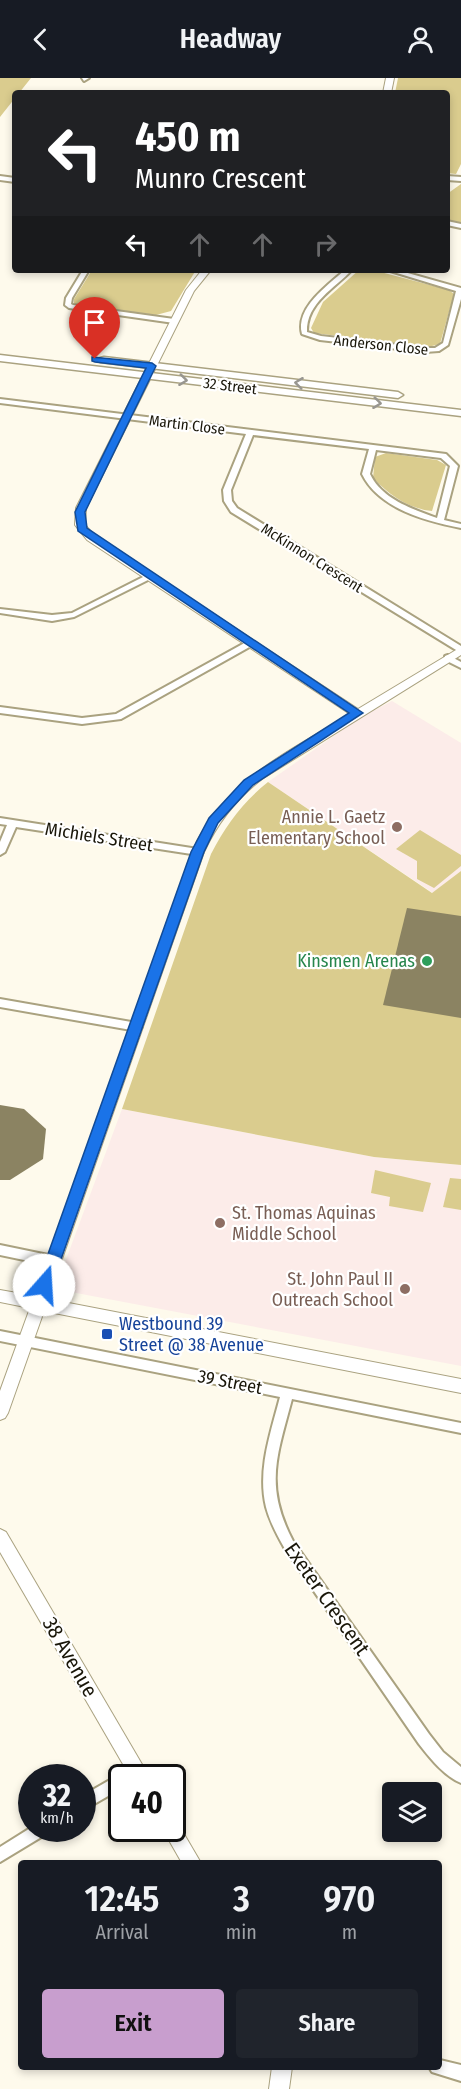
<!DOCTYPE html>
<style>
:root{--surface:#171b24;--page:#20242c;--text:#f1f3f6;--muted:#9ea1a6;--accent:#c89ece}
body{margin:0;font-family:"Fira Sans Condensed",sans-serif;background:var(--page);color:var(--text);height:100vh;display:flex;flex-direction:column;font-size:22px;white-space:nowrap}
*{box-sizing:border-box;margin:0}
p{font-size:20px;color:var(--muted)}
.icon{flex:none;width:33px;height:33px;fill:none;stroke:currentColor;stroke-width:2;stroke-linecap:round;stroke-linejoin:round}
.map{position:relative;flex:1;overflow:hidden}
.drawer{position:absolute;left:18px;top:1782px;width:424px;height:210px;display:flex;flex-direction:column;background:var(--surface);border-radius:6px;box-shadow:0 3px 9px #0003}
.drawer>*{flex:none}
.guide{position:absolute;left:12px;top:12px;width:438px;height:183px;border-radius:6px;box-shadow:0 3px 9px #0003;background:#202124;color:#fff;overflow:hidden}
.controls{position:absolute;left:382px;top:1704px;display:grid;gap:12px}
.controls a{display:grid;place-items:center;width:60px;height:60px;border-radius:6px;background:var(--surface);box-shadow:0 3px 9px #0003;font-size:30px}
.speed{position:absolute;left:18px;top:1686px;display:flex;gap:12px;font-size:30px;font-weight:700;text-align:center}
.speed>*{display:grid;place-content:center;width:78px;height:78px;border-radius:50%;background:var(--surface);box-shadow:0 3px 9px #0003;line-height:1}
.speed small{font-size:15px;font-weight:400}
.speed .limit{border:3px solid #111;border-radius:9px;background:#fff;color:#111}
.pin{position:absolute;display:grid;place-items:center;width:51px;height:51px;color:#fff;margin:-62px -26px;border-radius:50% 50% 50% 0;rotate:-45deg;box-shadow:0 0 6px #0007}
.pin .icon{rotate:45deg}
.me{position:absolute;width:66px;margin:-33px;rotate:19deg;stroke-linejoin:round;filter:drop-shadow(0 0 4px #0008)}
.turn{display:flex;align-items:center;gap:21px;height:126px;padding:0 24px;font-size:27px}
.turn .icon{width:78px;height:78px;stroke-width:2.5}
.turn b{display:block;font-size:42px;line-height:51px}
.lanes{display:flex;align-items:center;height:57px;padding:0 24px;background:#0003;justify-content:center;gap:30px;direction:ltr}
.lanes .off{opacity:.35}
.eta{display:flex;justify-content:space-evenly;align-items:center;height:102px;text-align:center}
.eta b{font-size:36px;font-weight:600;line-height:42px}
.primary-button{display:flex;gap:12px;margin-top:auto;padding:12px 24px}
.primary-button a{flex:1;height:69px;border-radius:6px;background:var(--accent);color:#111;font-size:24px;font-weight:600;line-height:69px;text-align:center}
.primary-button a+a{background:var(--page);color:var(--text)}
header{display:flex;justify-content:space-between;align-items:center;height:78px;padding:0 24px;background:var(--surface);font-size:27px;font-weight:600}
.map>svg:first-child{display:block}
</style>
<header><svg class="icon" aria-label="back" viewBox="0 0 24 24"><path d="M15 5l-7 7 7 7"/></svg>Headway<svg class="icon" aria-label="person" viewBox="0 0 24 24"><circle cx="12" cy="8" r="4"/><path d="M4 21q1-7 8-7t8 7"/></svg></header>
<div class="map">
<svg width="461" height="2011" viewBox="0 0 461 2011">
<rect width="100%" height="100%" fill="#fefaec"/>
<g fill="#fcece9">
<path d="M392 623 461 665V793L433 815 268 704 361 639Z"/>
<path d="M122 1031 374 1079 461 1087V1288L55 1211Z"/>
</g>
<g fill="#dacc8e">
<path d="M0 0H31L19 15H15V20L0 39Z"/>
<path d="M398 0H461V86L456 96 447 95V15H395Z"/>
<path d="M461 106V146L447 142V116Z"/>
<path d="M92 192H196L171 233 156 237 74 226V221Z"/>
<path d="M359 192H373L449 212 454 216 440 266 428 269 314 255 311 250 323 224Z"/>
<path d="M386 375 437 382 446 387 432 433C409 431 389 417 373 400L375 379Z"/>
<path d="M268 704 432 815 461 793V1087L374 1079 122 1031 211 776C226 747 242 725 268 704Z"/>
<path d="M420 752 461 777V788L434 810 417 801V783L396 771Z"/>
<path d="M375 1092 431 1105 423 1134 389 1128 390 1119 371 1115Z"/>
<path d="M450 1100 461 1101V1132L443 1129Z"/>
</g>
<g fill="#8b8362">
<path d="M407 830 461 838V940L383 927Z"/>
<path d="M0 1027 24 1031 46 1051 43 1081 10 1102H0Z"/>
</g>
<g fill="none" stroke-linecap="round" stroke-linejoin="round">
<defs>
<g id="minor">
<path d="M82 0H89L84 3Z"/>
<path d="M0 98 15 100V104L0 102Z"/>
<path d="M447 98 461 99V103L447 102Z"/>
<path d="M447 143 461 146V150L447 147Z"/>
<path d="M83 192H89L72 220 71 226 73 227 174 241 177 243 174 245 69 230 65 227 66 220Z"/>
<path d="M345 192H352C335 210 306 225 307 254L321 258 425 270H435L443 265 456 213 387 192H397L461 210V221L448 267 439 273 425 274 320 262 302 256C295 230 327 208 345 192Z"/>
<path d="M0 321 446 376 458 388 444 442 461 446V450C426 443 379 431 362 396L369 371 253 357 231 412 232 423 237 430 461 568V575L231 434 224 423 223 412 246 356 0 325ZM376 372 441 380 450 388 437 440C412 431 382 421 370 396Z"/>
<path d="M147 497H153L154 499 74 539 52 543 0 535V531L52 537 72 535Z"/>
<path d="M250 562 254 565 253 567 121 641 82 646 0 635V629L82 640 116 636Z"/>
<path d="M448 577 461 584V590L445 582V578Z"/>
<path d="M0 740 198 771 203 774 198 777 16 749 5 774 0 777V764L7 747 0 746Z"/>
<path d="M0 921 137 945 142 949 137 953 0 929Z"/>
<path d="M0 1167 53 1178 57 1180 59 1183 57 1186 53 1188 0 1177Z"/>
<path d="M0 1253 461 1345V1355L292 1321C277 1378 264 1408 293 1463L429 1656 443 1674 461 1689V1705C444 1698 430 1680 419 1666L285 1471C277 1457 270 1444 266 1429 257 1392 271 1354 280 1319L0 1263Z"/>
<path d="M122 1695 127 1697 128 1700H122V1710L82 1733V1718Z"/>
<path d="M32 1749V1750H50L48 1755 0 1784V1769Z"/>
<path d="M440 1982 461 1987V2003L432 1994 429 1989H440Z"/>
</g>
<g id="tertiary">
<path d="M386 0H394L391 15H383Z"/>
<path d="M202 192H211L194 213 86 430 85 447 95 458 358 631 461 569V577L262 701C236 721 218 744 204 774L48 1221 461 1301V1315L44 1233 8 1335 5 1340 0 1342V1313L30 1230 0 1224V1212L34 1218 197 763C234 697 289 674 350 636L87 462 75 447 76 430 186 212Z"/>
<path d="M0 1451 6 1454 150 1700H131L0 1474Z"/>
<path d="M172 1742 177 1744 201 1785H182L162 1750H172Z"/>
<path d="M272 1989H292L289 2011H269Z"/>
</g>
<g id="secondary">
<path d="M0 277 461 332V338L0 283Z"/>
<path d="M104 279 398 314 403 317 398 320 100 284V280Z"/>
</g>
</defs>
<use href="#minor" stroke="#aaa280" stroke-width="4"/>
<use href="#tertiary" stroke="#aaa280" stroke-width="2"/>
<use href="#secondary" stroke="#aaa280" stroke-width="3"/>
<use href="#minor" fill="#fff" fill-rule="evenodd"/>
<use href="#tertiary" fill="#fff" fill-rule="evenodd"/>
<use href="#secondary" fill="#fff" fill-rule="evenodd"/>
</g>
<defs><path id="oneway-chevron" d="M-2-3.5L2.5 0L-2 3.5" fill="none" stroke-width="1.6" stroke-linecap="round" stroke-linejoin="round" transform="scale(1.5)"/></defs>
<g stroke="#989690">
<use href="#oneway-chevron" transform="translate(183 302) rotate(7)"/>
<use href="#oneway-chevron" transform="translate(299 305) rotate(-173)"/>
<use href="#oneway-chevron" transform="translate(377 325) rotate(7)"/>
</g>
<path fill="#1a73e8" stroke="#114b97" stroke-width="1.5" d="M92 279 152 285 156 288 85 434 87 450 363 635 253 707 218 745 204 774 52 1207 44 1213 37 1207 191 774 209 740 244 702 349 635 78 453 75 434 146 290 95 284 92 283Z"/>
<g fill="#8d6e63" stroke="#fff" stroke-width="2">
<circle cx="397" cy="749" r="6"/>
<circle cx="220" cy="1145" r="6"/>
<circle cx="405" cy="1211" r="6"/>
</g>
<circle fill="#2e9e5b" stroke="#fff" stroke-width="2" cx="427" cy="883" r="6"/>
<rect fill="#1a4fb4" stroke="#fff" stroke-width="2" x="101" y="1250" width="12" height="12" rx="3"/>
<g text-anchor="middle" dominant-baseline="central" stroke-width="4.5" stroke-linejoin="round" paint-order="stroke">
<g font-size="15" fill="#191609" stroke="#fff">
<text transform="translate(381 267) rotate(6)">Anderson Close</text>
<text transform="translate(230 308) rotate(7)">32 Street</text>
<text transform="translate(187 347) rotate(7)">Martin Close</text>
<text transform="translate(312 480) rotate(32)">McKinnon Crescent</text>
</g>
<g font-size="18" fill="#785e54" stroke="#fff" text-anchor="end">
<text x="385" y="739">Annie L. Gaetz<tspan x="385" dy="21">Elementary School</tspan></text>
<text x="232" y="1135" text-anchor="start">St. Thomas Aquinas<tspan x="232" dy="21">Middle School</tspan></text>
<text x="393" y="1201">St. John Paul II<tspan x="393" dy="21">Outreach School</tspan></text>
</g>
<g font-size="18" fill="#191609" stroke="#fff">
<text transform="translate(99 759) rotate(9)">Michiels Street</text>
<text transform="translate(230 1304) rotate(11)">39 Street</text>
</g>
<g font-size="18" fill="#27864d" stroke="#fff" text-anchor="end">
<text x="415" y="883">Kinsmen Arenas</text>
</g>
<g font-size="18" fill="#164399" stroke="#fff" text-anchor="start">
<text x="119" y="1246">Westbound 39<tspan x="119" dy="21">Street @ 38 Avenue</tspan></text>
</g>
<g font-size="21" fill="#191609" stroke="#fff">
<text transform="translate(327 1521) rotate(55)">Exeter Crescent</text>
<text transform="translate(70 1579) rotate(60)">38 Avenue</text>
</g>
</g>
</svg>
<div class="controls">
<a><svg class="icon" aria-label="layers" viewBox="0 0 24 24"><path d="M12 4l9 5-9 5-9-5zM3 14l9 5 9-5"/></svg></a>
</div>
<div class="speed"><div>32<small>km/h</small></div><div class="limit">40</div></div>
<div class="pin" style="left:95px;top:281px;background:#d93025"><svg class="icon" aria-label="arrive" viewBox="0 0 24 24"><path d="M6 21V4h12l-3 4 3 4H6"/></svg></div>
<svg class="me" style="left:44px;top:1207px" viewBox="-20 -20 40 40"><circle r="19" fill="#fff"/><path d="M0-13L10 11 0 6-10 11z" fill="#1a73e8"/></svg>
<div class="guide">
<div class="turn"><svg class="icon" aria-label="left" viewBox="0 0 24 24"><path d="M17 20v-9H6M10 6l-5 5 5 5"/></svg><div><b>450 m</b>Munro Crescent</div></div>
<div class="lanes"><svg class="icon" aria-label="left" viewBox="0 0 24 24"><path d="M17 20v-9H6M10 6l-5 5 5 5"/></svg><svg class="icon off" aria-label="ahead" viewBox="0 0 24 24"><path d="M12 20V5M6 11l6-6 6 6"/></svg><svg class="icon off" aria-label="ahead" viewBox="0 0 24 24"><path d="M12 20V5M6 11l6-6 6 6"/></svg><svg class="icon off" aria-label="right" viewBox="0 0 24 24"><path d="M7 20v-9h11M14 6l5 5-5 5"/></svg></div>
</div>
<section class="drawer">
<div class="eta">
<div><b>12:45</b><p>Arrival</p></div>
<div><b>3</b><p>min</p></div>
<div><b>970</b><p>m</p></div>
</div>
<div class="primary-button"><a>Exit</a><a>Share</a></div>
</section>
</div>
